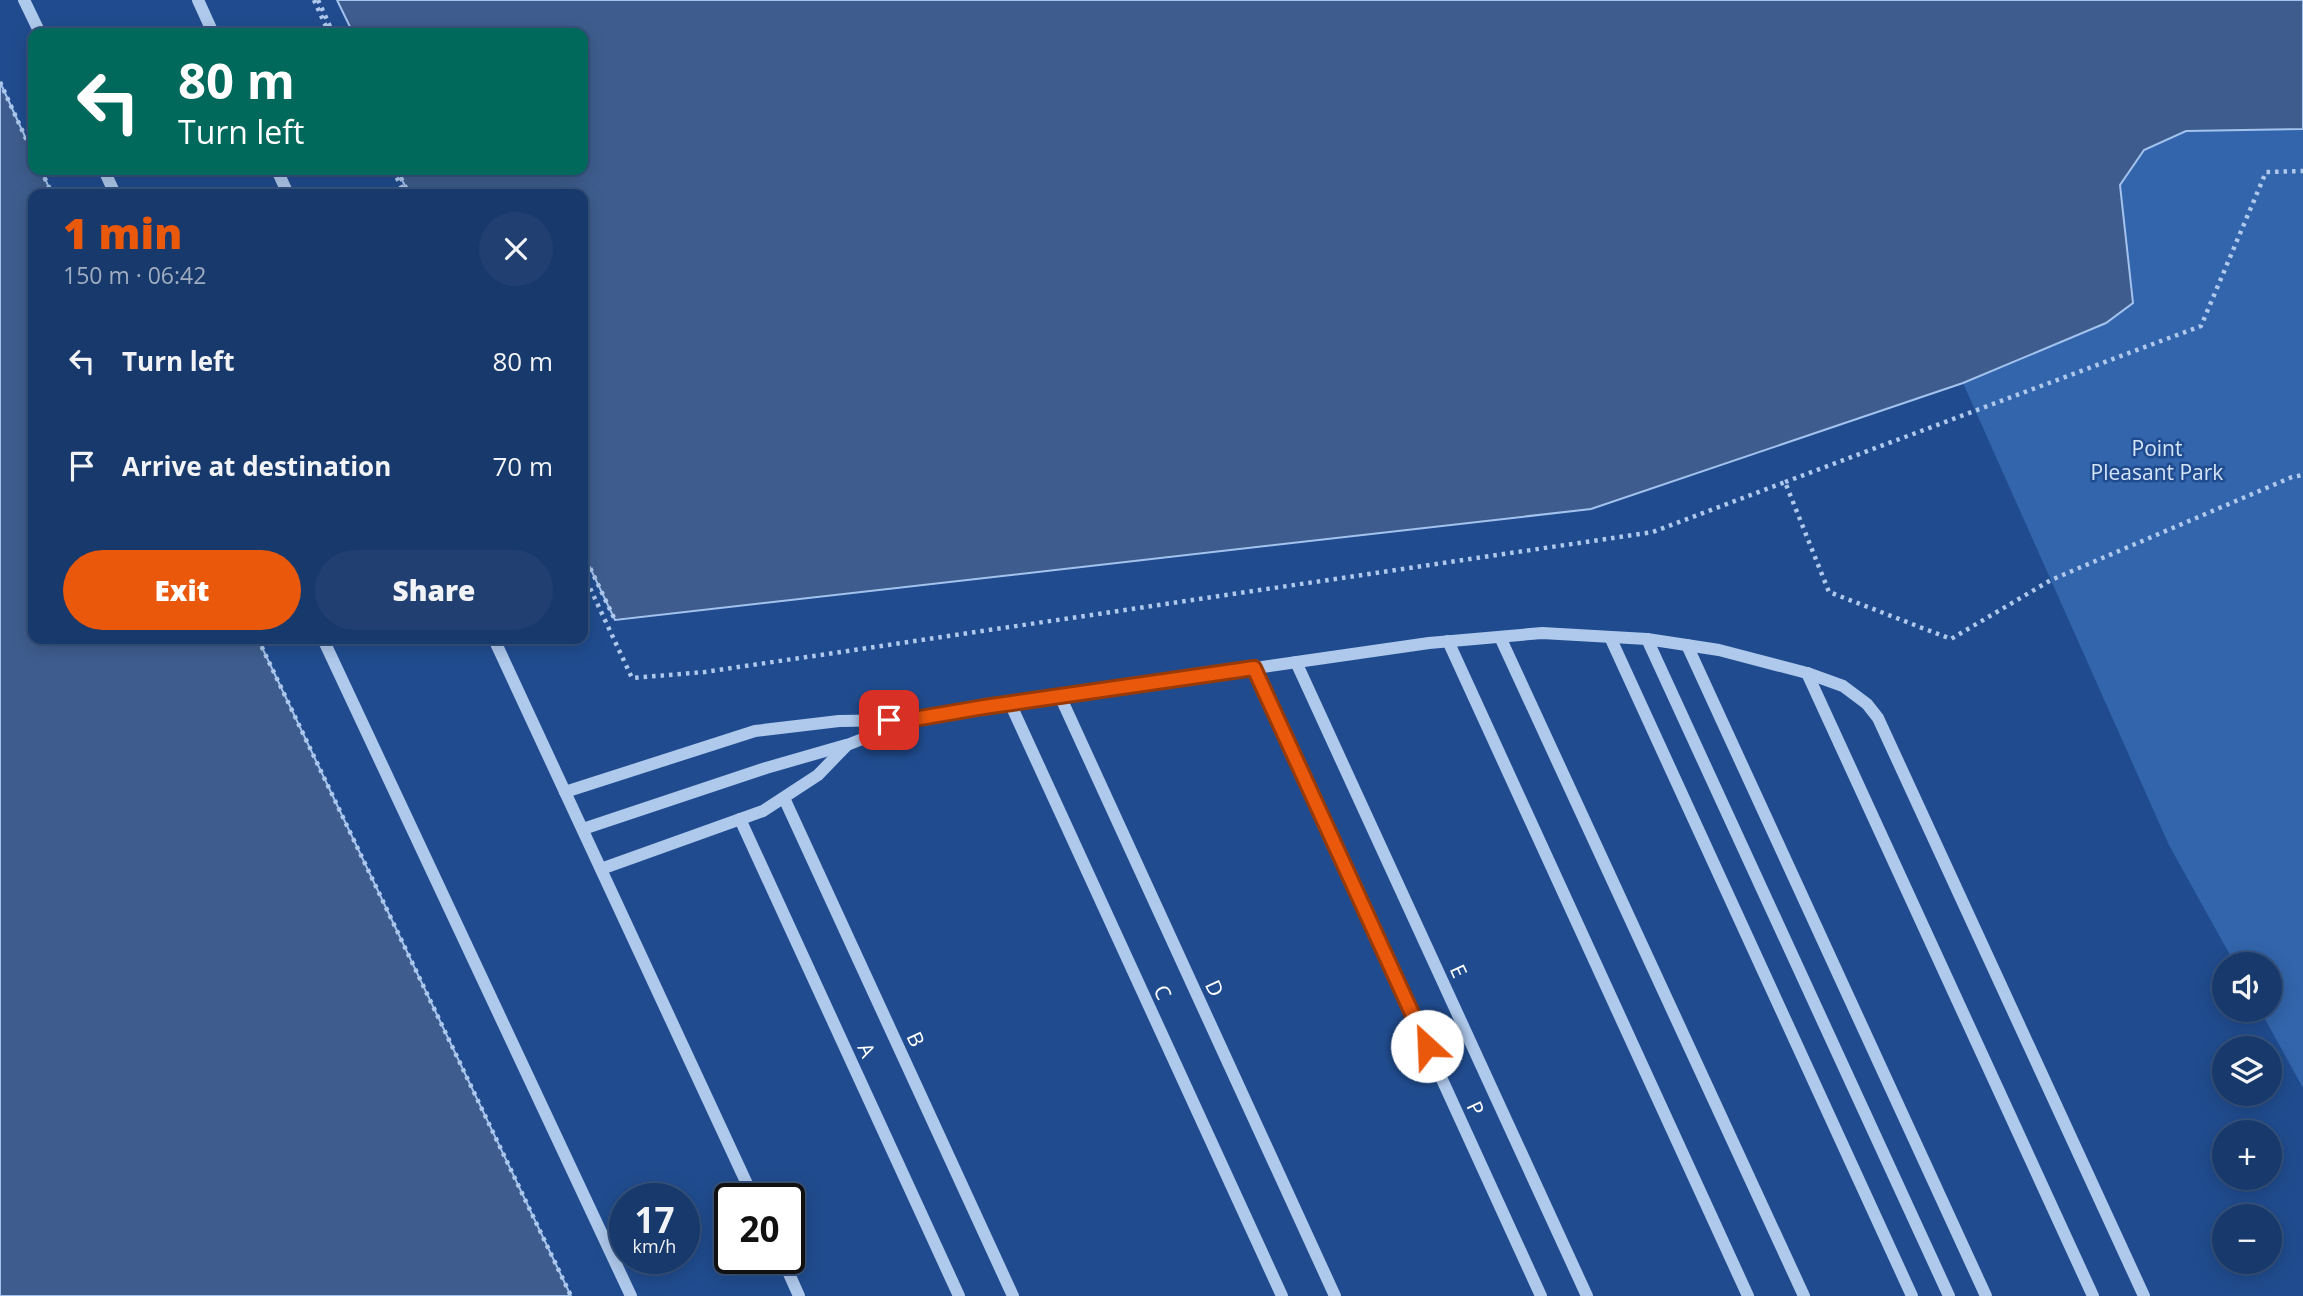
<!DOCTYPE html>
<meta charset="utf-8">
<style>
:root{--surface:#18396b;--page:#214071;--text:#f1f3f6;--muted:#9facc1;--line:#36537e;--accent:#ea580c}
body{margin:0;font-family:"Open Sans",sans-serif;background:var(--page);color:var(--text);height:100vh;display:flex;flex-direction:column;font-size:26px;white-space:nowrap}
*{box-sizing:border-box;margin:0}
p{font-size:23px;color:var(--muted)}
.icon{flex:none;width:38px;height:38px;fill:none;stroke:currentColor;stroke-width:2;stroke-linecap:round;stroke-linejoin:round}
.map{position:relative;flex:1;overflow:hidden}
.details{position:absolute;left:28px;top:189px;width:560px;height:455px;display:flex;flex-direction:column;background:var(--surface);border-radius:14px;box-shadow:0 4px 18px #0003,0 0 0 2px var(--line)}
.details>*{flex:none}
.hud{position:absolute;left:28px;top:28px;width:560px;height:147px;border-radius:14px;box-shadow:0 4px 18px #0003,0 0 0 2px var(--line);background:#00695c;color:#fff;overflow:hidden}
.buttons{position:absolute;left:2212px;top:952px;display:grid;gap:14px}
.buttons a{display:grid;place-items:center;width:70px;height:70px;border-radius:50%;background:var(--surface);box-shadow:0 4px 18px #0003,0 0 0 2px var(--line);font-size:35px}
.speed{position:absolute;left:609px;top:1183px;display:flex;gap:14px;font-size:35px;font-weight:700;text-align:center}
.speed>*{display:grid;place-content:center;width:91px;height:91px;border-radius:50%;background:var(--surface);box-shadow:0 4px 18px #0003,0 0 0 2px var(--line);line-height:1}
.speed small{font-size:18px;font-weight:400}
.speed .limit{border:4px solid #111;border-radius:10px;background:#fff;color:#111}
.pin{position:absolute;display:grid;place-items:center;width:60px;height:60px;color:#fff;margin:-30px;border-radius:14px;box-shadow:0 4px 10px #0006}
.me{position:absolute;width:77px;margin:-38px;rotate:335deg;stroke-linejoin:round;filter:drop-shadow(0 0 5px #0008)}
.turn{display:flex;align-items:center;gap:24px;height:147px;padding:0 35px;font-size:32px}
.turn .icon{width:91px;height:91px;stroke-width:2.5}
.turn b{display:block;font-size:49px;line-height:60px}
.round{display:grid;place-items:center;flex:none;width:74px;height:74px;border-radius:37px;background:var(--page)}
.headline{display:flex;align-items:center;justify-content:space-between;height:119px;padding:0 35px}
h1{font-size:42px;font-weight:800;line-height:52px;color:var(--accent)}
.primary-button{display:flex;gap:14px;margin-top:auto;padding:14px 35px}
.primary-button a{flex:1;height:80px;border-radius:42px;background:var(--accent);color:#fff;font-size:28px;font-weight:800;line-height:80px;text-align:center}
.primary-button a+a{background:var(--page);color:var(--text)}
ul{padding:0;list-style:none}
li{display:flex;align-items:center;gap:21px;height:105px;padding:0 35px}
li div{flex:1}
li b{display:block;font-size:26px}
li em{font-style:normal}
.map>svg:first-child{display:block}
</style>
<div class="map">
<svg width="2303" height="1296" viewBox="0 0 2303 1296">
<rect width="100%" height="100%" fill="#204c8f"/>
<path fill="#3365ac" d="M2303 129V1088L2260 1010H2270V964H2235L2169 845 1963 383 2106 323 2133 303 2120 185 2144 150 2186 131Z"/>
<g fill="#3e5d8e" stroke="#a3c3ee" stroke-width="2">
<path d="M337 0H2303V129L2186 131 2144 150 2120 185 2133 303 2106 323 1963 383 1591 509 615 620 583 553V194H409L397 170H583V33H353Z"/>
<path d="M0 82 33 154V170H41L52 194H33V639H258L571 1296H0Z"/>
</g>
<g fill="none" stroke-linecap="round" stroke-linejoin="round">
<g stroke="#afc9ec" stroke-width="4.5" stroke-dasharray="3.5 5" stroke-linecap="butt">
<path d="M314 0 329 33"/>
<path d="M318 0 333 33"/>
<path d="M0 82 33 154"/>
<path d="M41 170 52 194"/>
<path d="M393 170 405 194"/>
<path d="M397 170 409 194"/>
<path d="M1785 482 2201 326 2266 172 2303 171"/>
<path d="M583 553 615 620"/>
<path d="M583 573 632 678 705 672 1653 532 1785 482 1829 592 1951 639 2051 580 2292 477 2303 475"/>
<path d="M258 639 571 1296"/>
</g>
<g stroke="#afc9ec" stroke-width="12">
<path d="M24 0 40 33"/>
<path d="M198 0 213 33"/>
<path d="M104 170 115 194"/>
<path d="M277 170 288 194"/>
<path d="M1500 637 1804 1296"/>
<path d="M1610 637 1912 1296"/>
<path d="M323 639 631 1296"/>
<path d="M494 639 754 1199"/>
<path d="M1647 639 1949 1296"/>
<path d="M1448 641 1748 1296"/>
<path d="M1687 645 1986 1296"/>
<path d="M1296 662 1587 1296"/>
<path d="M1254 668 1541 1296"/>
<path d="M1807 673 2093 1296"/>
<path d="M1060 696 1335 1296"/>
<path d="M1010 703 1282 1296"/>
<path d="M565 792 755 731 839 721 903 720"/>
<path d="M784 798 1013 1296"/>
<path d="M740 819 959 1296"/>
<path d="M583 829 766 768 846 745"/>
<path d="M601 869 763 811 818 775 847 745 914 719 984 707 1429 643 1542 633 1647 639 1719 650 1807 673 1843 686 1867 704 1878 718 2144 1296"/>
<path d="M782 1258 799 1296"/>
</g>
</g>
<g fill="none" stroke-linecap="round" stroke-linejoin="round">
<defs>
<path id="route" d="M889 720 914 719 984 707 1254 668 1427 1046"/>
</defs>
<use href="#route" stroke="#983908" stroke-width="18"/>
<use href="#route" stroke="#ea580c" stroke-width="12"/>
</g>
<g text-anchor="middle" dominant-baseline="central" stroke-width="5" stroke-linejoin="round" paint-order="stroke">
<g font-size="21" fill="#d4e4f9" stroke="#204c8f">
<text x="2157" y="448">Point<tspan x="2157" dy="24">Pleasant Park</tspan></text>
</g>
<g font-size="21" fill="#fff" stroke="#204c8f">
<text transform="translate(1459 971) rotate(65)">E</text>
<text transform="translate(1215 988) rotate(65)">D</text>
<text transform="translate(1163 992) rotate(65)">C</text>
<text transform="translate(916 1039) rotate(65)">B</text>
<text transform="translate(867 1050) rotate(65)">A</text>
<text transform="translate(1476 1108) rotate(65)">P</text>
</g>
</g>
</svg>
<div class="buttons">
<a><svg class="icon" aria-label="sound" viewBox="0 0 24 24"><path d="M4 9h4l5-4v14l-5-4H4zM17 9q2 3 0 6"/></svg></a>
<a><svg class="icon" aria-label="layers" viewBox="0 0 24 24"><path d="M12 4l9 5-9 5-9-5zM3 14l9 5 9-5"/></svg></a>
<a>+</a>
<a>−</a>
</div>
<div class="speed"><div>17<small>km/h</small></div><div class="limit">20</div></div>
<div class="pin" style="left:889px;top:720px;background:#d93025"><svg class="icon" aria-label="arrive" viewBox="0 0 24 24"><path d="M6 21V4h12l-3 4 3 4H6"/></svg></div>
<svg class="me" style="left:1427px;top:1046px" viewBox="-20 -20 40 40"><circle r="19" fill="#fff"/><path d="M0-13L10 11 0 6-10 11z" fill="#ea580c"/></svg>
<div class="hud">
<div class="turn"><svg class="icon" aria-label="left" viewBox="0 0 24 24"><path d="M17 20v-9H6M10 6l-5 5 5 5"/></svg><div><b>80 m</b>Turn left</div></div>
</div>
<section class="details">
<div class="headline"><div><h1>1 min</h1><p>150 m · 06:42</p></div><a class="round"><svg class="icon" aria-label="close" viewBox="0 0 24 24"><path d="M6 6l12 12M18 6L6 18"/></svg></a></div>
<ul>
<li><svg class="icon" aria-label="left" viewBox="0 0 24 24"><path d="M17 20v-9H6M10 6l-5 5 5 5"/></svg><div><b>Turn left</b></div><em>80 m</em></li>
<li><svg class="icon" aria-label="arrive" viewBox="0 0 24 24"><path d="M6 21V4h12l-3 4 3 4H6"/></svg><div><b>Arrive at destination</b></div><em>70 m</em></li>
</ul>
<div class="primary-button"><a>Exit</a><a>Share</a></div>
</section>
</div>
